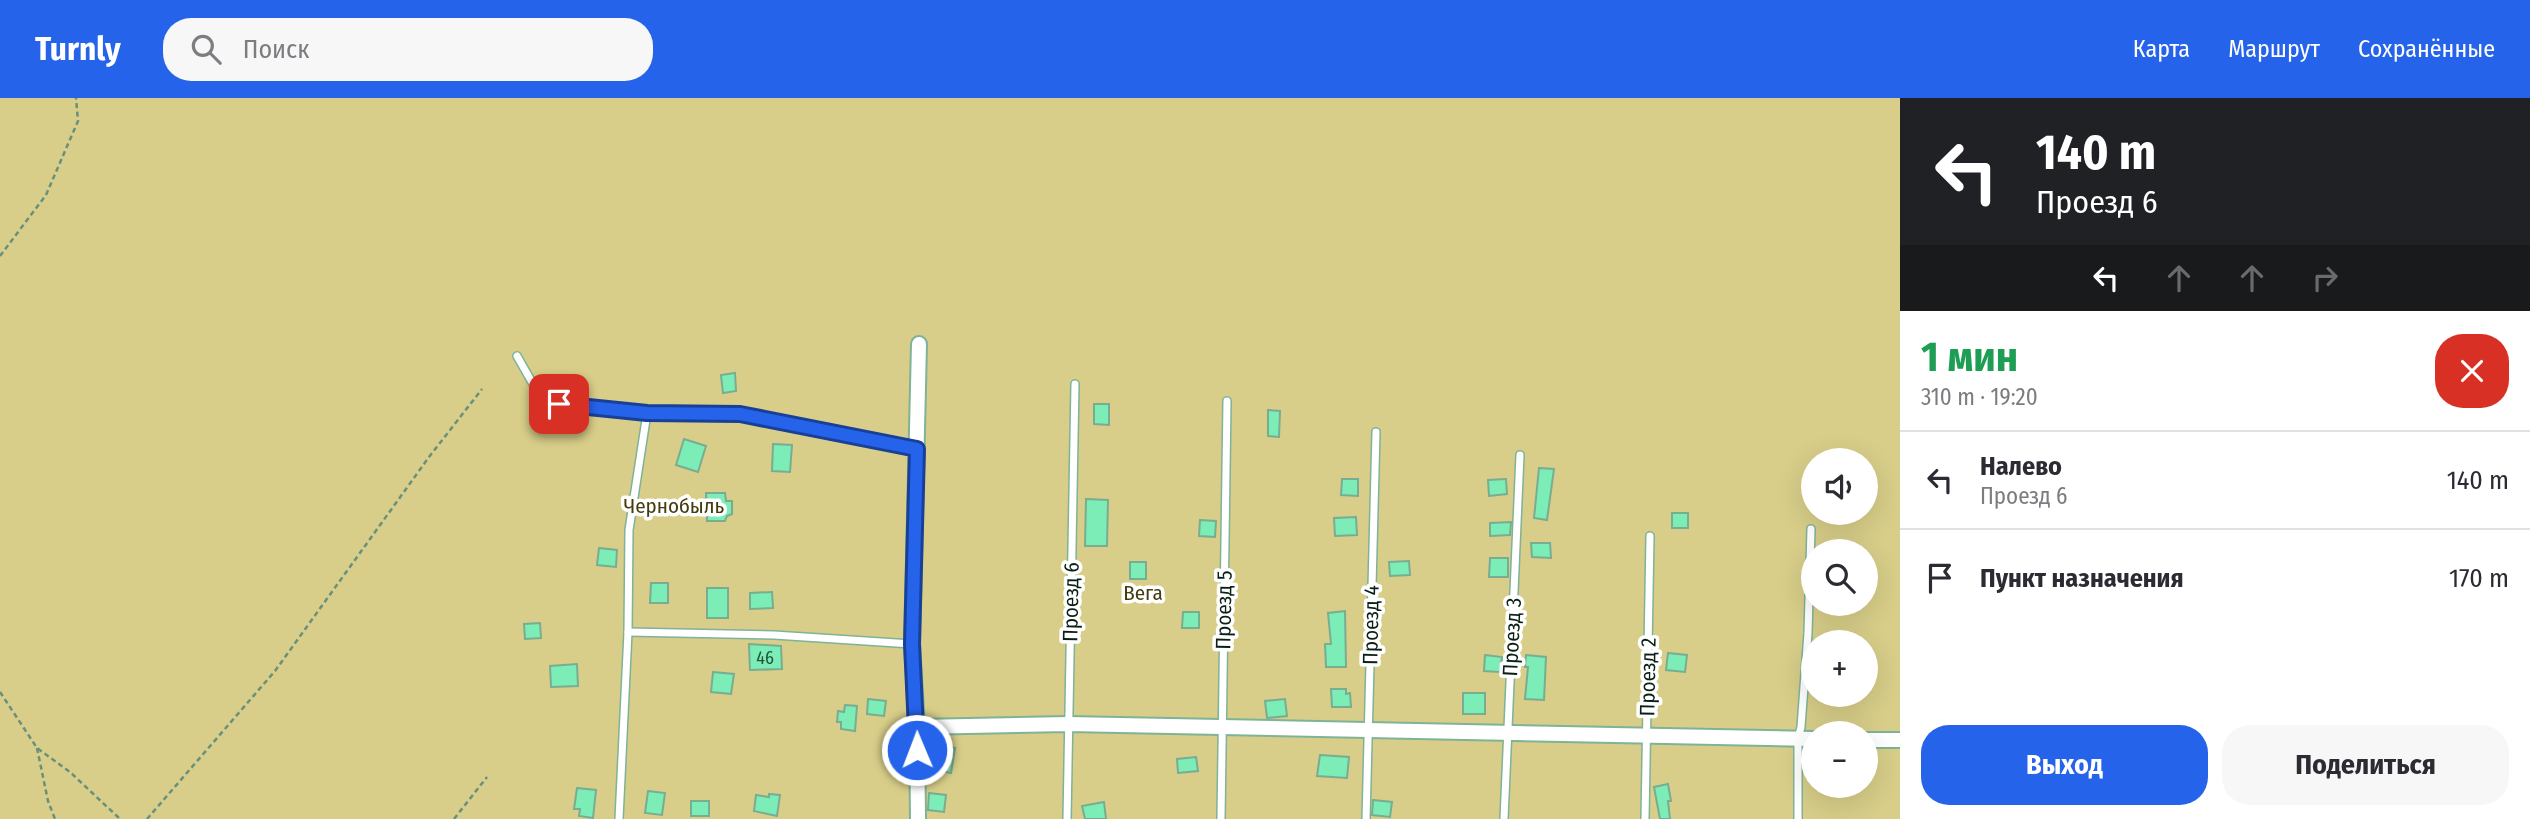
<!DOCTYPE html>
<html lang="ru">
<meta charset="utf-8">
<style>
:root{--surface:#fff;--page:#f7f7f7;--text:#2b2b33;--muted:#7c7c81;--line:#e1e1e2;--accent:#2563eb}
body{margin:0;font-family:"Fira Sans Condensed",sans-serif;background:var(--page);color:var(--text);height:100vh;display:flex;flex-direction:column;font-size:26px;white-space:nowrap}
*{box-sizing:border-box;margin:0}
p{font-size:23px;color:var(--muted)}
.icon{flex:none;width:38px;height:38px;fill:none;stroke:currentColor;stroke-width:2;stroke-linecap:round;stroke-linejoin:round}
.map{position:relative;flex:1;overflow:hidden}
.details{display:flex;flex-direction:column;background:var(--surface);width:630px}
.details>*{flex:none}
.hud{background:#202124;color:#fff;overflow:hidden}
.tools{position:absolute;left:1801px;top:350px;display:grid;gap:14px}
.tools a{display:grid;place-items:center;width:77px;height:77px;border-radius:50%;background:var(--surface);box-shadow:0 7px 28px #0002;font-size:35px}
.pin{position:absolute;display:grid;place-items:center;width:60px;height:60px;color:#fff;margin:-30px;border-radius:14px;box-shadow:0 4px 10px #0006}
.me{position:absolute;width:77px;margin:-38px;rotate:359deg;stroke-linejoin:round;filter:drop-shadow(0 0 5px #0008)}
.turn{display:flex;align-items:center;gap:24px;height:147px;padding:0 21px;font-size:32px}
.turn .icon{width:91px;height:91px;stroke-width:2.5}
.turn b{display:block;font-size:49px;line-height:60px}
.lanes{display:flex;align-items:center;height:66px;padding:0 21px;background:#0003;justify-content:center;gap:35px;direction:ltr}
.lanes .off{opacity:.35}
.round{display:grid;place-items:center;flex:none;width:74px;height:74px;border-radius:28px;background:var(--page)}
.summary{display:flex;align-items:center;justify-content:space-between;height:119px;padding:0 21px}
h1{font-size:42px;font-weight:700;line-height:52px;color:#1e9e55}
.button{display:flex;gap:14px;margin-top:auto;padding:14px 21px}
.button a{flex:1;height:80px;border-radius:28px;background:var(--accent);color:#fff;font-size:28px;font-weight:700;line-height:80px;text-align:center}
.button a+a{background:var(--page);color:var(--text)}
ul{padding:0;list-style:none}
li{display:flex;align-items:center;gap:21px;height:98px;padding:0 21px;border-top:2px solid var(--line)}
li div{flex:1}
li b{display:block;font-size:26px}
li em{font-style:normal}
header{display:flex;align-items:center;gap:42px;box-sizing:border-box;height:98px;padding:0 35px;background:var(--accent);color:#fff}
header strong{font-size:33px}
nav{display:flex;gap:38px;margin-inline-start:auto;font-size:24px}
.search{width:490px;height:63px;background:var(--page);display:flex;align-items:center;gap:18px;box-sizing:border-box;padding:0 24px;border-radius:28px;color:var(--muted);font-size:26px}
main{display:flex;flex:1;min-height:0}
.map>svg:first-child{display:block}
</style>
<header>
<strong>Turnly</strong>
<div class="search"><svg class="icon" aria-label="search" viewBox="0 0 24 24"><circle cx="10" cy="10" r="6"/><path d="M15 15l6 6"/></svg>Поиск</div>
<nav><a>Карта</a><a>Маршрут</a><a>Сохранённые</a></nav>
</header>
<main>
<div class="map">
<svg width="1900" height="721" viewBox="0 0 1900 721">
<rect width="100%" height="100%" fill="#c1f9db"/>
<path fill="#d8ce89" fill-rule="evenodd" d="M0 0H1900V721H0ZM1813 362H1866V415H1813ZM1813 453H1866V506H1813ZM1813 544H1866V597H1813ZM1813 635H1866V688H1813Z"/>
<g fill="#7cedb7" stroke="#78ad91" stroke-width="2">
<path d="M735 275 736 293 723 295 721 277Z"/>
<path d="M1094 306H1109V327L1094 326Z"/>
<path d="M1268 312 1280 313 1279 339 1268 338Z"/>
<path d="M684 341 706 348 698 374 676 367Z"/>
<path d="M773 346 792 347 790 374 772 373Z"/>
<path d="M1539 370 1554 371 1547 422 1534 420Z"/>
<path d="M1342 381H1358V398L1341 397Z"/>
<path d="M1506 381 1507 396 1489 398 1488 382Z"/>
<path d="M706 395H725L726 403H732V416L727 418 725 423H707Z"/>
<path d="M1086 401 1108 402 1107 448H1085Z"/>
<rect x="1672" y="415" width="16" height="15"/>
<path d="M1356 419 1357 437 1335 438 1334 420Z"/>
<path d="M1200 422 1216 423 1215 439 1199 438Z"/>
<path d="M1511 424 1510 437 1490 438V425Z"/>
<path d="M1531 445H1550L1551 460 1532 459Z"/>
<path d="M599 450 617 452 616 469 597 467Z"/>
<path d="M1490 460H1508V479H1489Z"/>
<path d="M1409 463 1410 477 1390 478 1389 464Z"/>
<rect x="1130" y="464" width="16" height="17"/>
<path d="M651 485H668V505H650Z"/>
<rect x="707" y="490" width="21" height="30"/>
<path d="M772 494 773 510 750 511V495Z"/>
<path d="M1345 513 1346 569H1326L1325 546H1331L1328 515Z"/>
<path d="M1183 514H1199V530H1182Z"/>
<path d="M540 525 541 540 525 541 524 526Z"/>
<path d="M749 546 781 548 782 571 750 572Z"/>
<path d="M1668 555 1687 557 1685 574 1666 572Z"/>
<path d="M1485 557 1502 559 1500 574 1484 573Z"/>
<path d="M1526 557 1546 559 1544 602 1525 601 1528 569H1525Z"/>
<path d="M577 566 578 588 551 589 550 568Z"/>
<path d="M713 574 734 576 731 596 711 594Z"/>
<path d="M1331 591H1346V596L1350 595 1351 609H1332Z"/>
<rect x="1463" y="595" width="22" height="21"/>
<path d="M868 601 886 603 884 618 867 616Z"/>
<path d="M1285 601 1287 618 1267 620 1265 603Z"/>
<path d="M845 607 857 608 855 633 841 631V624H837L838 613 844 614Z"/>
<path d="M940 647 955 650 951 675 941 673 942 668 937 667Z"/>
<path d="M1320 657 1349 659 1347 680 1317 678Z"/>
<path d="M1196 659 1198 673 1178 675 1177 661Z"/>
<path d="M1668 686 1671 703H1668L1670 721H1660L1654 689Z"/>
<path d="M577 690 596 692 593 720 579 718 580 711H574Z"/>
<path d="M648 693 665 695 662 717 645 715Z"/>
<path d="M929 695 946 697 944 714 928 712Z"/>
<path d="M769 696 780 697 777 718 754 713 756 697 769 699Z"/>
<path d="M1373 702 1392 704 1390 719 1372 717Z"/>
<rect x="691" y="703" width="18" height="15"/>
<path d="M1104 704 1106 721H1085L1082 708Z"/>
</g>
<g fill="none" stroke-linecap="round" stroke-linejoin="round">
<defs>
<g id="service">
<path d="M517 258 537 293 559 306 647 315 740 316 916 351"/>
<path d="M628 534 774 537 912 546"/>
<path d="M619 721 628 534 629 432 647 315"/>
<path d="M1067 721 1075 286"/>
<path d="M1221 721 1227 303"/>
<path d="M1366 721 1376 334"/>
<path d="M1504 721 1520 357"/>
<path d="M1645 721 1650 438"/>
<path d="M1798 721V640L1801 629 1808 535 1811 431"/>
</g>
<g id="minor">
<path d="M917 629 1068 626 1813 641"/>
<path d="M1866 642H1900"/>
<path d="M918 721 917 629 912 546 919 246"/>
</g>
</defs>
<use href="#service" stroke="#7eb397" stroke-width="10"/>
<use href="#minor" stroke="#7eb397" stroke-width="18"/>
<g stroke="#69907b" stroke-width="2.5" stroke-dasharray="5 3.5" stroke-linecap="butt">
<path d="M0 158 46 97 78 23 76 0"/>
<path d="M0 594 37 650 70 674 120 721"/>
<path d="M37 650 48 703 55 721"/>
<path d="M147 721 275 573 429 359 482 291"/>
<path d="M454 721 487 679"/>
</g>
<use href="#service" stroke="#fff" stroke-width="7"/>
<use href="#minor" stroke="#fff" stroke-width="14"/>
</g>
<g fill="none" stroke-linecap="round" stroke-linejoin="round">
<defs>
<path id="route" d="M559 306 647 315 740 316 917 351 912 546 917 652"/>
</defs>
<use href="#route" stroke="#184099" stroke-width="18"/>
<use href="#route" stroke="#2563eb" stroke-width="12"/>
</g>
<g text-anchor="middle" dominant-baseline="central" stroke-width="7" stroke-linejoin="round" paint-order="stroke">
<g font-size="18" fill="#26533e">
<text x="765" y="560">46</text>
</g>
<g font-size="21" fill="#423c0e" stroke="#fff">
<text x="674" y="408">Чернобыль</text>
<text x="1143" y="495">Вега</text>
</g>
<g font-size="21" fill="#0a2015" stroke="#fff">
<text transform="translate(1071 504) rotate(-89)">Проезд 6</text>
<text transform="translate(1224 512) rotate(-89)">Проезд 5</text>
<text transform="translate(1371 527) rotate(-89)">Проезд 4</text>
<text transform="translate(1512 539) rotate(-87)">Проезд 3</text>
<text transform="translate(1648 579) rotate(-89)">Проезд 2</text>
</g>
</g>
</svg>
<div class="tools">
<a><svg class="icon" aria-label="sound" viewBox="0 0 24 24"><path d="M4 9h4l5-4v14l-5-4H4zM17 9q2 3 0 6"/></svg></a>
<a><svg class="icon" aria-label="search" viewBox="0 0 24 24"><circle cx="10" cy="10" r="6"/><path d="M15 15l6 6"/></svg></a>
<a>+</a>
<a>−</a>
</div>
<div class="pin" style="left:559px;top:306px;background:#d93025"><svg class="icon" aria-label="arrive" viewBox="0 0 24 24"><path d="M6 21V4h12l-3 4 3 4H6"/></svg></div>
<svg class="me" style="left:917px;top:652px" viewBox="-20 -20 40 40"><circle r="17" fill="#2563eb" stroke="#fff" stroke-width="3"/><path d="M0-11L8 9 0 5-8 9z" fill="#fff"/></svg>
</div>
<section class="details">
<div class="hud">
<div class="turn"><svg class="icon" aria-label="left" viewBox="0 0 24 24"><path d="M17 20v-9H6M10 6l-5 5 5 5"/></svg><div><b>140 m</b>Проезд 6</div></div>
<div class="lanes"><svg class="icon" aria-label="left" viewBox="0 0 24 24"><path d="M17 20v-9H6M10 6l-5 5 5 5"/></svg><svg class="icon off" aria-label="ahead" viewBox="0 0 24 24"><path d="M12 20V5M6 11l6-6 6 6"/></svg><svg class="icon off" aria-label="ahead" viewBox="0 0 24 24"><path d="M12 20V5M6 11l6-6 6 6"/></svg><svg class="icon off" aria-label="right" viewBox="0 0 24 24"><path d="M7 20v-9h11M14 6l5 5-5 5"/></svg></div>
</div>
<div class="summary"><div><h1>1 мин</h1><p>310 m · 19:20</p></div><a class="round" style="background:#d93025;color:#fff"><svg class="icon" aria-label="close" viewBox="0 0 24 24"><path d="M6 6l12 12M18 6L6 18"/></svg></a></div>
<ul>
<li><svg class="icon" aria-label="left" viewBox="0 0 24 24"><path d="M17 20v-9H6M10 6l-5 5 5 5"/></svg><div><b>Налево</b><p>Проезд 6</p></div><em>140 m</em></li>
<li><svg class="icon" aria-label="arrive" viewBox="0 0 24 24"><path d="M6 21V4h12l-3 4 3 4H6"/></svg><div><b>Пункт назначения</b></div><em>170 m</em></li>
</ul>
<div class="button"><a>Выход</a><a>Поделиться</a></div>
</section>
</main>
